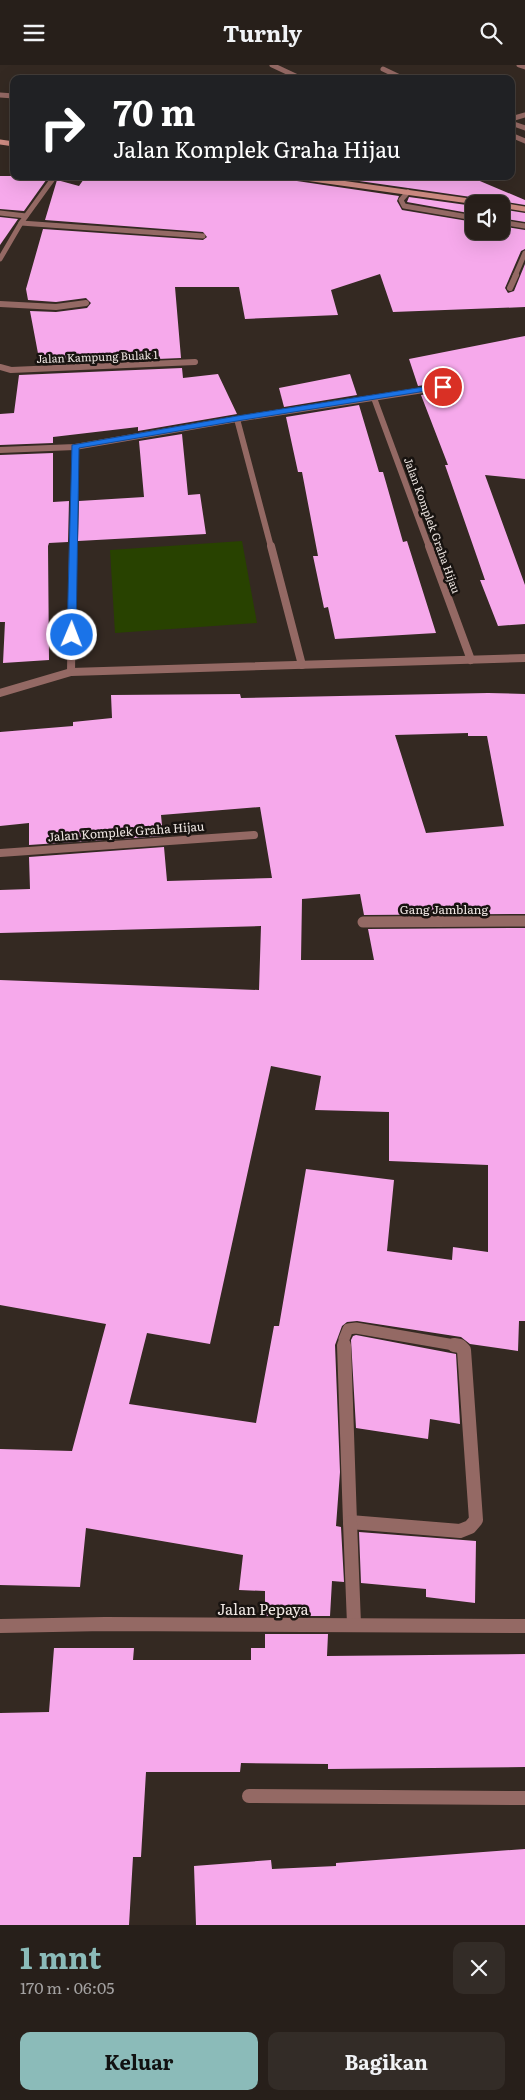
<!DOCTYPE html>
<html lang="id">
<meta charset="utf-8">
<style>
:root{--surface:#271f1a;--page:#332c27;--text:#f1f3f6;--muted:#a4a2a2;--line:#433d39;--accent:#8bbbb9}
body{margin:0;font-family:Literata,serif;background:var(--page);color:var(--text);height:100vh;display:flex;flex-direction:column;font-size:19px;white-space:nowrap}
*{box-sizing:border-box;margin:0}
p{font-size:16px;color:var(--muted)}
.icon{flex:none;width:28px;height:28px;fill:none;stroke:currentColor;stroke-width:2;stroke-linecap:round;stroke-linejoin:round}
.map{position:relative;height:1860px;overflow:hidden}
.drawer{display:flex;flex-direction:column;background:var(--surface);flex:1}
.drawer>*{flex:none}
.top-card{position:absolute;left:10px;top:10px;width:505px;height:105px;border-radius:10px;box-shadow:0 5px 20px #0002,0 0 0 1px var(--line);background:#202124;color:#fff;overflow:hidden}
.fabs{position:absolute;left:465px;top:130px;display:grid;gap:10px}
.fabs a{display:grid;place-items:center;width:45px;height:45px;border-radius:10px;background:var(--surface);box-shadow:0 5px 20px #0002,0 0 0 1px var(--line);font-size:25px}
.pin{position:absolute;display:grid;place-items:center;width:42px;height:42px;color:#fff;margin:-21px;border:2px solid #fff;border-radius:50%;box-shadow:0 1px 5px #0007}
.me{position:absolute;width:55px;margin:-28px;rotate:1deg;stroke-linejoin:round;filter:drop-shadow(0 0 4px #0008)}
.turn{display:flex;align-items:center;gap:18px;height:105px;padding:0 20px;font-size:22px}
.turn .icon{width:65px;height:65px;stroke-width:2.5}
.turn b{display:block;font-size:35px;line-height:42px}
.round{display:grid;place-items:center;flex:none;width:52px;height:52px;border-radius:10px;background:var(--page)}
.headline{display:flex;align-items:center;justify-content:space-between;height:85px;padding:0 20px}
h1{font-size:30px;font-weight:700;line-height:38px;color:var(--accent)}
.action{display:flex;gap:10px;margin-top:auto;padding:10px 20px}
.action a{flex:1;height:58px;border-radius:10px;background:var(--accent);color:#111;font-size:20px;font-weight:700;line-height:58px;text-align:center}
.action a+a{background:var(--page);color:var(--text)}
header{display:flex;justify-content:space-between;align-items:center;height:65px;padding:0 20px;background:var(--surface);font-size:22px;font-weight:700}
.map>svg:first-child{display:block}
</style>
<header><svg class="icon" aria-label="menu" viewBox="0 0 24 24"><path d="M4 6h16M4 12h16M4 18h16"/></svg>Turnly<svg class="icon" aria-label="search" viewBox="0 0 24 24"><circle cx="10" cy="10" r="6"/><path d="M15 15l6 6"/></svg></header>
<div class="map">
<svg width="525" height="1860" viewBox="0 0 525 1860">
<rect width="100%" height="100%" fill="#342922"/>
<path fill="#284200" d="M242 476 257 558 115 568 110 485Z"/>
<g fill="#f6a9eb" fill-rule="evenodd">
<path d="M0 111H49L24 146 0 144Z"/>
<path d="M86 111 174 113 176 111H182L210 114 213 111H287L290 115 399 131 397 136 402 145 474 157V166H501V161L525 165V184L521 186 505 223 508 228 514 226 525 199V242L393 247 380 209 331 225 338 250 245 254 239 222H175L181 293 40 299 30 246 56 247 87 243 91 238 86 233 56 237 28 235 26 224 43 164 203 175 207 172 203 167 45 155 57 115 79 121Z"/>
<path d="M324 111H468L525 135V140L501 136 495 139 492 135Z"/>
<path d="M409 132 474 141V149L407 137Z"/>
<path d="M501 144 525 148V157L501 153Z"/>
<path d="M0 152 18 154 0 180Z"/>
<path d="M525 271V414L485 410 525 520V559L498 561 480 515H485L445 400H448L421 330 444 327 448 321 443 317 418 321 409 294Z"/>
<path d="M182 303 183 313 218 309 237 349 138 366V362L53 372V378L0 380V349L14 348 19 310Z"/>
<path d="M350 309 357 330 284 342 279 323Z"/>
<path d="M359 340 379 407H383L403 477 407 476 436 568 335 574 328 542 324 543 313 491H318L302 407H298L286 352Z"/>
<path d="M182 369 188 430 200 429 206 469 78 476 79 436 144 432 139 376Z"/>
<path d="M53 388V437L69 436 68 477 49 478 48 481 49 595 3 598 5 557H0V390Z"/>
<path d="M488 628 525 629V849L364 850 360 829 302 834 301 895H374L368 864 525 863V1256H519L518 1286 470 1279 461 1272 357 1256 347 1257 342 1261 335 1280 340 1407 336 1461 341 1462 344 1517 332 1516 330 1551H265V1526L239 1525 243 1490 86 1463 80 1522 0 1520V1384L72 1386 106 1259 0 1240V915L259 925 261 861 0 868V825L30 824 29 792 164 782 167 816 272 813 260 742 161 750 163 771 29 780V758L0 761V667L73 661V657L112 653 111 630 240 629 241 633ZM468 668V671H487L504 761 426 768 395 670ZM271 1001 321 1011 315 1045 389 1047V1096L488 1100V1187L453 1182 452 1195 387 1186 394 1115 306 1104 279 1261H274L256 1358 129 1339 147 1268 210 1279Z"/>
<path d="M356 1270 456 1289 460 1359 430 1354 428 1374 356 1363 351 1275 353 1271Z"/>
<path d="M359 1467 476 1476 475 1538 426 1532V1524L361 1518Z"/>
<path d="M265 1569H328L327 1591 525 1589V1702L328 1704V1699L241 1698 240 1707H146L141 1792H133L129 1860H0V1648L49 1647 54 1583H134L133 1595H251V1583H265Z"/>
<path d="M525 1784V1860H196L194 1801 271 1795 272 1804 336 1801V1798Z"/>
</g>
<g fill="none" stroke-linecap="round" stroke-linejoin="round">
<path stroke="#946964" stroke-width="14" d="M249 1731 525 1733"/>
<g stroke="#946964" stroke-width="5">
<path d="M272 0 302 14"/>
<path d="M519 0 525 2"/>
<path d="M383 4 404 14"/>
<path d="M103 14 112 12"/>
<path d="M0 30 14 31"/>
<path d="M511 54 525 50"/>
<path d="M511 58 525 63"/>
<path d="M511 70 525 76"/>
<path d="M408 127 401 135 404 141 474 153"/>
<path d="M0 148 26 151"/>
<path d="M501 157 525 161"/>
<path d="M21 158 203 171"/>
<path d="M0 194 21 158 55 111"/>
<path d="M515 211 525 188"/>
</g>
<g stroke="#946964" stroke-width="6">
<path d="M510 223 516 210"/>
<path d="M0 239 56 242 86 238"/>
<path d="M0 302 11 305 195 297"/>
<path d="M374 333 429 482"/>
<path d="M237 354 271 482"/>
<path d="M0 385 75 382 237 354 443 322"/>
<path d="M73 482 75 382"/>
</g>
<g stroke="#946964" stroke-width="8">
<path d="M271 481 302 600"/>
<path d="M429 481 471 595"/>
<path d="M71 607 73 481"/>
<path d="M0 628 71 607 525 593"/>
<path d="M0 788 254 770"/>
</g>
<g stroke="#946964" stroke-width="11">
<path d="M363 857 525 856"/>
<path d="M344 1281V1274L348 1264 356 1263 460 1281"/>
</g>
<g stroke="#946964" stroke-width="14">
<path d="M344 1280 350 1457"/>
<path d="M350 1457 460 1466 470 1462 476 1455 464 1285 460 1281 454 1280"/>
<path d="M350 1457 354 1559"/>
<path d="M0 1561 105 1559 525 1561"/>
</g>
<g stroke="#cf8c83" stroke-width="5">
<path d="M0 77 14 79"/>
<path d="M291 111 491 139"/>
<path d="M501 140 525 144"/>
</g>
</g>
<path fill="#1a73e8" stroke="#114b97" d="M443 319 445 320V323L237 356 79 383 76 570 72 572 67 570 72 380 237 351Z"/>
<g text-anchor="middle" dominant-baseline="central" stroke-width="5" stroke-linejoin="round" paint-order="stroke">
<g font-size="11" fill="#efe7e3" stroke="#181310">
<text transform="translate(97 291) rotate(-2)">Jalan Kampung Bulak 1</text>
<text transform="translate(433 460) rotate(70)">Jalan Komplek Graha Hijau</text>
</g>
<g font-size="12" fill="#efe7e3" stroke="#181310">
<text transform="translate(126 766) rotate(-4)">Jalan Komplek Graha Hijau</text>
<text x="444" y="844">Gang Jamblang</text>
</g>
<g font-size="15" fill="#efe7e3" stroke="#181310">
<text x="263" y="1543">Jalan Pepaya</text>
</g>
</g>
</svg>
<div class="fabs">
<a><svg class="icon" aria-label="sound" viewBox="0 0 24 24"><path d="M4 9h4l5-4v14l-5-4H4zM17 9q2 3 0 6"/></svg></a>
</div>
<div class="pin" style="left:443px;top:322px;background:#d93025"><svg class="icon" aria-label="arrive" viewBox="0 0 24 24"><path d="M6 21V4h12l-3 4 3 4H6"/></svg></div>
<svg class="me" style="left:72px;top:570px" viewBox="-20 -20 40 40"><circle r="17" fill="#1a73e8" stroke="#fff" stroke-width="3"/><path d="M0-11L8 9 0 5-8 9z" fill="#fff"/></svg>
<div class="top-card">
<div class="turn"><svg class="icon" aria-label="right" viewBox="0 0 24 24"><path d="M7 20v-9h11M14 6l5 5-5 5"/></svg><div><b>70 m</b>Jalan Komplek Graha Hijau</div></div>
</div>
</div>
<section class="drawer">
<div class="headline"><div><h1>1 mnt</h1><p>170 m · 06:05</p></div><a class="round"><svg class="icon" aria-label="close" viewBox="0 0 24 24"><path d="M6 6l12 12M18 6L6 18"/></svg></a></div>
<div class="action"><a>Keluar</a><a>Bagikan</a></div>
</section>
